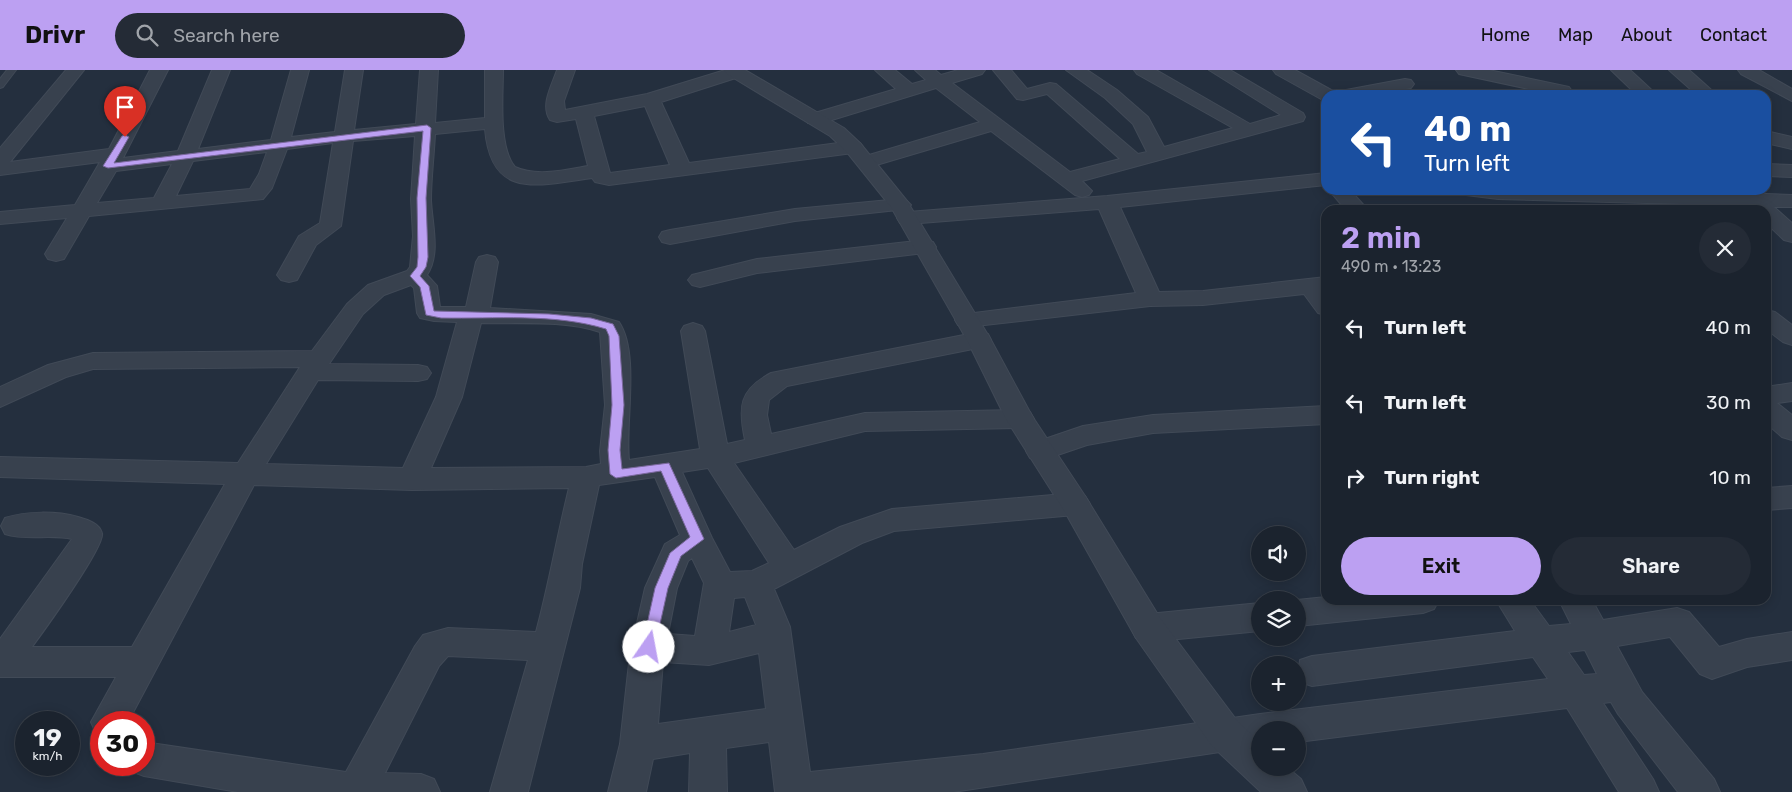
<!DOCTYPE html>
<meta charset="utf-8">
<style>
:root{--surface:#1b232e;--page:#242b36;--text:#f1f3f6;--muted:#a0a4aa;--line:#39404a;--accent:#bca0f2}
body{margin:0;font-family:Rubik,sans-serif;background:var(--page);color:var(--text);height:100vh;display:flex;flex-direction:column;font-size:19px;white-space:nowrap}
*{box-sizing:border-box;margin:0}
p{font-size:16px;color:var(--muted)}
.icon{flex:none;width:28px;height:28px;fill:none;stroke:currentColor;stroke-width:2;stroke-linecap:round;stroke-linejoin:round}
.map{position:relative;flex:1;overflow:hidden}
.details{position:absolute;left:1321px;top:135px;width:450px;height:400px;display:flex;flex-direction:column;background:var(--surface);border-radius:15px;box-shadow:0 2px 12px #0003,0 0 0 1px var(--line)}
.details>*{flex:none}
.banner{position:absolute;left:1321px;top:20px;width:450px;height:105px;border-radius:15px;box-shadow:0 2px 12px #0003,0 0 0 1px var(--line);background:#1a4fa0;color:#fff;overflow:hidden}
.fabs{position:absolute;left:1251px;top:456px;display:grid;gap:10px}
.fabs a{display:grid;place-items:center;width:55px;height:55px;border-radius:50%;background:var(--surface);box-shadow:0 2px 12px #0003,0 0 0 1px var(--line);font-size:25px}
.speed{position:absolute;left:15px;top:641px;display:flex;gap:10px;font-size:25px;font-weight:700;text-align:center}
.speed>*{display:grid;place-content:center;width:65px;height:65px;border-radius:50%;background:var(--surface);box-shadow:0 2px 12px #0003,0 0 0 1px var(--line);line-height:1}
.speed small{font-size:12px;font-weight:400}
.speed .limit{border:8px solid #d22;background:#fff;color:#111}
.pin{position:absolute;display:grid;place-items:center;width:42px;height:42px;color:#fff;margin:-51px -21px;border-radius:50% 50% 50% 0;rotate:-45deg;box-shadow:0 0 5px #0007}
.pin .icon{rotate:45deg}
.me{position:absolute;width:55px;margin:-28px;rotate:12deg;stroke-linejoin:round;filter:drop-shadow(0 0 4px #0008)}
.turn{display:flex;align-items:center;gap:18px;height:105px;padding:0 20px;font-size:22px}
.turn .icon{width:65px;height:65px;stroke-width:2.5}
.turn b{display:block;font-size:35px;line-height:42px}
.round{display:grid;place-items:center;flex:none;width:52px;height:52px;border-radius:26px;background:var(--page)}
.headline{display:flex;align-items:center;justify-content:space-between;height:85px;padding:0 20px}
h1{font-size:30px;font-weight:600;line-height:38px;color:var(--accent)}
.cta{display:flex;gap:10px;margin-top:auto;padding:10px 20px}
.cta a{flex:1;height:58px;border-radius:30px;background:var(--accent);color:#111;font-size:20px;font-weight:600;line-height:58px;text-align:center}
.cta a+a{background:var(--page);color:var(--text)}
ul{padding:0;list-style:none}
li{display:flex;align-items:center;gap:15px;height:75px;padding:0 20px}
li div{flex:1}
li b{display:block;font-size:19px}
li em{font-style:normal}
header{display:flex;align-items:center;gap:30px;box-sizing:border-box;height:70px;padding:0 25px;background:var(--accent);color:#111}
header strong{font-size:24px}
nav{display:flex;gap:28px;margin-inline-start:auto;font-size:18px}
.search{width:350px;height:45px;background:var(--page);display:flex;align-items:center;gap:12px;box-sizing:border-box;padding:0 18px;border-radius:28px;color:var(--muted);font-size:19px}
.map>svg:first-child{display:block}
</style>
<header>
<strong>Drivr</strong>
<div class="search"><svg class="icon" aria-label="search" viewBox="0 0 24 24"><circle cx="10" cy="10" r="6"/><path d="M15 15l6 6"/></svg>Search here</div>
<nav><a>Home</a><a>Map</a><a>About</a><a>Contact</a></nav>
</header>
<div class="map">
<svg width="1792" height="722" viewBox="0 0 1792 722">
<rect width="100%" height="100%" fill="#242f3e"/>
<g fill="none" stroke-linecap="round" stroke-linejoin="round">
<defs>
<path id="service" d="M7 0H16L3 17 0 18V9Z"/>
<g id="minor">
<path d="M66 0H84L10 92 109 79 150 0H168L123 88 178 81 212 0H230L198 79 271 70 291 0H309L291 67 335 62 345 0H363L354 60 416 54 420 0H438L435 53 485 48V0H503C503 25 498 77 515 97 537 107 565 100 588 96L576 49 557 52 550 50C540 35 552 15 557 0H575L564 31 565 40 647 24 725 0H743L742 6 661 32 689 93 853 71 860 73 863 77 860 81 853 83 609 115 595 112 592 108C539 115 491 131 485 59L435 64C434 86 431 108 431 130 432 154 441 184 427 205L437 216 440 237H466L476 192 479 187 487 185 495 187 498 192 490 238 591 244 619 252C640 283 625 353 629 390L700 379 681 261 684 256 693 253 702 256 705 261 727 374 745 370C738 337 739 320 771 303L979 262 988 264 991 270 988 276 787 316 769 330 767 345 771 364 865 343 1020 340 1030 342 1034 349 1030 356 1020 358 865 361 734 393 794 480 840 457 892 439 1075 423 1085 426 1090 434 1085 442 1075 445 894 461 862 473 774 519 790 557 810 702 983 684 1260 644 1548 609 1533 587 1312 616 1300 612 1298 607 1300 590 1312 586 1515 561 1496 530H1530L1549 556 1571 554 1559 530H1592L1603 550 1677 538 1689 542 1719 577 1747 569 1792 562V590L1747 597 1712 609 1700 604 1670 567 1617 576 1642 622 1714 709 1720 722H1678L1618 644 1611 632 1603 633 1653 709 1659 722H1619L1567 638 1298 672V660H1260V676L953 722H775L769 672 726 678 727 722H689L690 683 653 689 646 722H608L620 674 630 584 645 518 665 474 680 465 655 407 599 415 582 494 580 518 528 722H490L528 590 448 586 439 596 385 703 421 704 434 709 440 722H238L144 706 131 701 128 695H144V672L346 702 415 576 423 565 448 558 536 562C549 514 557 466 569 418L412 420 254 415 128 652H101V665L96 663 91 652 116 607H0V569L72 469C50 464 27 471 5 464L1 456 5 448C26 441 57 441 78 447 88 450 99 453 102 463 106 475 43 562 32 577H132L225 414 0 407V387L238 393 300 297 93 299 66 307 0 337V317L48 295 93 283 312 281 347 234 368 215 407 201 410 197 413 166 411 129 415 66 353 71 341 156 316 175 297 210 289 212 281 210 277 205 299 166 320 153 333 73 287 79 272 118 263 129 89 146 64 189 56 191 48 189 45 184 67 148 0 154V142L75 135 100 92 0 105V78ZM645 36 670 95 610 103 594 46ZM267 82 259 104 250 119 176 126 193 91ZM172 94 154 128 97 133 116 101ZM411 215 414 218 417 243 420 248 434 251 457 252 436 327 403 398 266 394 318 310 418 311 427 309 431 303 427 297 418 295 329 294 363 244 384 225ZM481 253C520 254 563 250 600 262L605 335 600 381 601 394 586 397 431 398 462 327ZM708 398 769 493 752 501 730 502 712 468 682 402ZM692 488 704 513 695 566 668 564 677 518 688 491ZM745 527 756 555 729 562 734 528ZM1585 580 1597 604 1584 605 1568 582ZM759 583 766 639 658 654 663 592 709 595Z"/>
<path d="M875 0H895L912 14 926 10 915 0H935L941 5 958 0H985L982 4 952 13 1070 102 1120 89 1047 24 1023 30 1017 29 993 0H1011L1027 19 1050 13 1056 14 1138 84 1147 82 1133 54 1105 28 1066 0H1087L1117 20 1148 47 1164 77 1233 58 1137 4 1134 0H1156L1250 54 1281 45 1209 0H1230L1303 43 1305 47 1303 51 1082 111 1092 121 1089 125 1082 127 1075 125 991 61 873 96H859L856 92 859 88 980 52 936 18 822 53H808L806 49 808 45 896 19Z"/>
<path d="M1273 0H1295L1333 21 1336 25H1326V30L1321 29 1276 4Z"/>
<path d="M1456 0H1489L1569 17 1572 21 1569 25H1557L1459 4Z"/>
<path d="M1611 0H1630L1657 25H1637Z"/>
<path d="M1669 0H1689L1717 25H1697Z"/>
<path d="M1738 0H1759L1792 19V31L1741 4Z"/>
<path d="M1405 9 1411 10 1414 14 1411 18 1375 25H1337L1340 21 1346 20Z"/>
<path d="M1766 61 1792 67V79L1766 73Z"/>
<path d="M1766 94 1792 95V107L1766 106Z"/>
<path d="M1326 103V115L1120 137 1159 222 1203 221 1326 207V245L1318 243 1304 224 1203 235 1150 236 967 257 958 255 955 250 958 245 1136 223 1099 139 908 154 900 153 897 148 900 143 908 142 1107 126Z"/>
<path d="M1329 120H1350L1368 140H1346Z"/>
<path d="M1455 120H1655L1792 125V137H1774L1792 153V172L1784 170 1766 153V140H1756L1760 136 1498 129 1458 124Z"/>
<path d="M900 129 907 131 911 135 907 139 795 151 670 174 662 172 659 167 662 162 670 160 795 139Z"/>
<path d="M925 170 933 172 936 177 933 182 757 203 700 217 692 215 688 210 692 205 757 189Z"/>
<path d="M1766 240 1775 242 1792 255V275L1783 272 1766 259Z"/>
<path d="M1792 313V331L1777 333 1792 345V370L1782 367 1766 353V317Z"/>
<path d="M1326 336V354L1153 363 1087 375 1040 391 1030 388 1026 381 1030 374 1083 356 1153 345Z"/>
<path d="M1792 416V438L1766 440V418Z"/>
<path d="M1326 527V530H1439L1434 539 1423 543 1298 556 1297 530Z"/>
<path d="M1260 533V561L1148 572 1136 568 1131 558 1136 548 1148 544Z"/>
</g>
<path id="tertiary" d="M724 0H745L844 58 860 73 907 131 991 270 1032 346 1085 426 1160 548 1238 652 1260 672V698H1288L1301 709 1307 722H1261L1212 676 1136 568 1065 442 1006 349 967 270 891 137 846 81 830 66 727 4Z"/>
</defs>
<use href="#service" stroke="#414a57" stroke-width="2"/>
<use href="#minor" stroke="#414a57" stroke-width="2"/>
<use href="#tertiary" stroke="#414a57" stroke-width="2"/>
<use href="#service" fill="#38414e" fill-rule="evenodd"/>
<use href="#minor" fill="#38414e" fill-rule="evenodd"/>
<use href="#tertiary" fill="#38414e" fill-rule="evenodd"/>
</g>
<path fill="#bca0f2" stroke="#7a689d" d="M427 55 431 58 426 128 428 187 426 197 420 206 429 216 434 241 549 244 591 248 613 254 619 266 624 335 620 380 622 399 669 393 704 469 681 486 668 518 654 581H644L642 577 655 518 670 483 690 467 661 401 616 408 610 404 608 380 612 335 609 266 606 259C554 243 495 249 441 248L426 245 420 217 410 206 417 197 418 187 417 128 423 61 108 98 103 96 122 66 125 65 129 67 114 93Z"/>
</svg>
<div class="fabs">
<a><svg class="icon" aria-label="sound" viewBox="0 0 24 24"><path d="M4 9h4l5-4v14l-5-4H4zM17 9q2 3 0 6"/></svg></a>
<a><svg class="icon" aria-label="layers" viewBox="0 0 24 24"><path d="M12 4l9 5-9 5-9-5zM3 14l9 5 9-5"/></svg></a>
<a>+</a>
<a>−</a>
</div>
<div class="speed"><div>19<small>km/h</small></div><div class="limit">30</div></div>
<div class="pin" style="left:125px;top:67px;background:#d93025"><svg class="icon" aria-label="arrive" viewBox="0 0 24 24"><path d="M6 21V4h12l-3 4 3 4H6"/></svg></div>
<svg class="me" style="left:649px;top:577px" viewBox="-20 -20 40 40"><circle r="19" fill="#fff"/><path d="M0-13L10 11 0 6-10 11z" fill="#bca0f2"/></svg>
<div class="banner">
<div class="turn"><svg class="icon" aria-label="left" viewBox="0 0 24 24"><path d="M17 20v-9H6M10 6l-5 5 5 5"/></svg><div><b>40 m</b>Turn left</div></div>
</div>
<section class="details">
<div class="headline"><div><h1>2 min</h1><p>490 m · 13:23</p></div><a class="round"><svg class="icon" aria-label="close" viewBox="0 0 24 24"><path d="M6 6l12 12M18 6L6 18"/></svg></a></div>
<ul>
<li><svg class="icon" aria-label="left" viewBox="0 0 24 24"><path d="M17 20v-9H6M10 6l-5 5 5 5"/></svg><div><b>Turn left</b></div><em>40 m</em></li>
<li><svg class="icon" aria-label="left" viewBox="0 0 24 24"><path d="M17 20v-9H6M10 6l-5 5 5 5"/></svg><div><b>Turn left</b></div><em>30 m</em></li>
<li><svg class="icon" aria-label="right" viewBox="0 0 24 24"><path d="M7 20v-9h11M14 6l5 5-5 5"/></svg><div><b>Turn right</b></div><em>10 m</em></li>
</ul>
<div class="cta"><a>Exit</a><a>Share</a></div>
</section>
</div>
